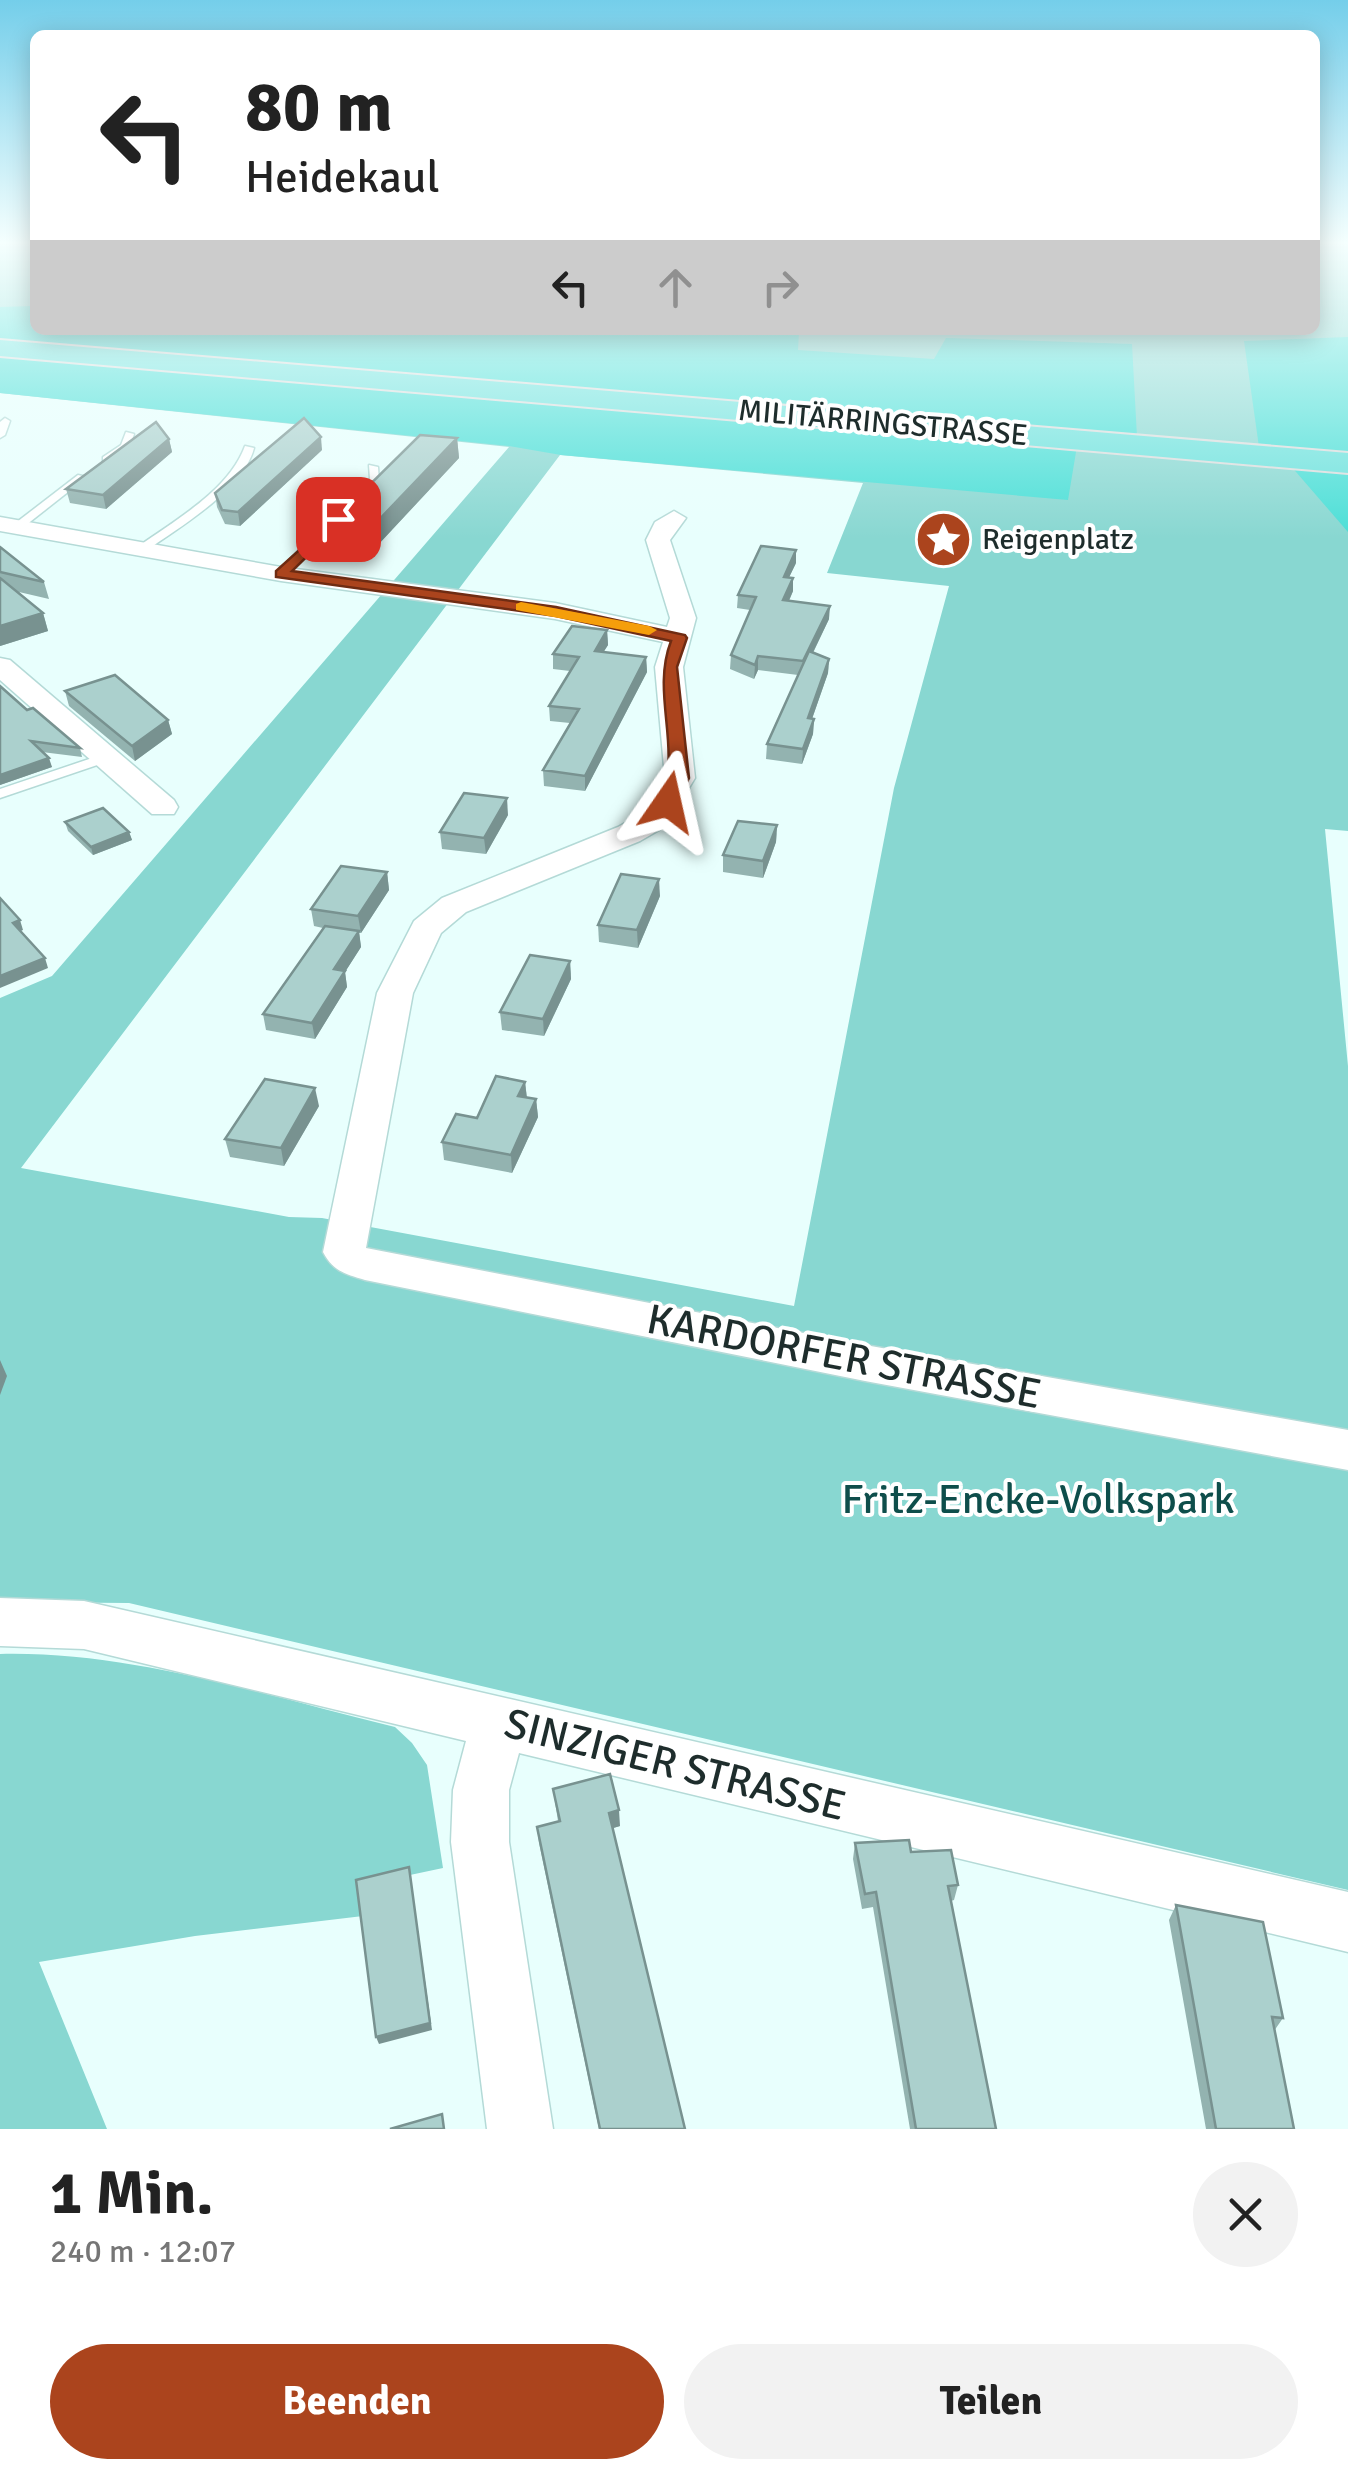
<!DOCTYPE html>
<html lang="de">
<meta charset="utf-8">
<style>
:root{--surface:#fff;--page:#f2f2f2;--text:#222;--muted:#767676;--accent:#ab441d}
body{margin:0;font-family:Signika,sans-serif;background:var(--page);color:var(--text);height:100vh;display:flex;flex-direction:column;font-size:38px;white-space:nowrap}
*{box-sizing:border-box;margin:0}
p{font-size:32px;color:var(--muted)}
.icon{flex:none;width:55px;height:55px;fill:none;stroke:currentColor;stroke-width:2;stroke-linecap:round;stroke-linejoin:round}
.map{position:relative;height:2129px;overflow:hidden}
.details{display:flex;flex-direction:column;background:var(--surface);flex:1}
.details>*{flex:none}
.banner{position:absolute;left:30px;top:30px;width:1290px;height:305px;border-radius:15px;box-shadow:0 5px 25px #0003;background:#fff;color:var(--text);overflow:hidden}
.pin{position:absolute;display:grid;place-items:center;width:85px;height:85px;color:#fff;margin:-42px;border-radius:20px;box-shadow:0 5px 15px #0006}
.me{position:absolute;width:110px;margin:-55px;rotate:11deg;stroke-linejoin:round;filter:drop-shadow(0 0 8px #0008)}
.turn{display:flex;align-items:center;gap:35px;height:210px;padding:0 50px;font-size:45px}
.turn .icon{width:130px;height:130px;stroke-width:2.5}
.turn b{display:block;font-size:70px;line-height:85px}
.lanes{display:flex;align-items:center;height:95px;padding:0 50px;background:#0003;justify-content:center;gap:50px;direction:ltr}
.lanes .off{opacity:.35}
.round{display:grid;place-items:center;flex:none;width:105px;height:105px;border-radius:52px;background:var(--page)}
.overview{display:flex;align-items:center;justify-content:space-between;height:170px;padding:0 50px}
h1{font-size:60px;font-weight:800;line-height:75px}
.cta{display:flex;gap:20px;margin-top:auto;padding:20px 50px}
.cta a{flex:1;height:115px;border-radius:60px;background:var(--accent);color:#fff;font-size:40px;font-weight:800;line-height:115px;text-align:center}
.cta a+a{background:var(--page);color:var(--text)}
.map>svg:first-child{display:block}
</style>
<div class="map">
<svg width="1348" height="2129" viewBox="0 0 1348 2129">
<rect width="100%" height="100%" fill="#e8fffd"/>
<g fill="#88d7d1" fill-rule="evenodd">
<path d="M0 241H35V330H1315V241H1348V455L0 342Z"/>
<path d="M0 357 1348 470V831L1325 829 1348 1066V1890L129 1603 0 1602V998L52 976 509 447 0 393ZM560 455 863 483 827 573 949 586 894 788 794 1306 322 1218 289 1217 21 1168Z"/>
<path d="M0 1654C133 1651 267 1696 395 1727L412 1743 427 1765 443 1868 410 1875 363 1916 195 1936 39 1962 107 2129H0Z"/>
</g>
<g fill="#4aded6">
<path d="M35 306V330H790L799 331 798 350 934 359 946 338 1132 344 1137 437 0 342V307Z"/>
<path d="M1348 337V455L1259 447 1244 341Z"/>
<path d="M0 357 1077 446 1068 500 561 455 509 446 0 393Z"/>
<path d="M1290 465 1348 470V532Z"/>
</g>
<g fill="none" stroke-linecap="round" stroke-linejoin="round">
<defs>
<g id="lane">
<path d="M5 418 10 421 5 435 0 438V422Z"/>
<path d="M126 432 134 434C130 447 119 462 103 461V457L121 445Z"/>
<path d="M245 446 254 448C244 489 180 527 147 550H139V546C177 519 229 490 245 446Z"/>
<path d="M369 465 378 467 379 482 285 576H277V572L370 479Z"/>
<path d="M78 475 87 477 21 529H13V525Z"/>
<path d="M107 753 114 757 112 760 0 798V789Z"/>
</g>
<g id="street">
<path d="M674 511 686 518 670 540 696 618 683 667 695 778 666 826 640 841 466 912 441 933 413 993 366 1248 865 1345 1348 1430V1470L865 1381 365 1280C345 1274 333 1271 323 1252L377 993 414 921 442 898 618 827 643 813 665 778 655 667 663 642 555 619 281 581 0 531V517L281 567 555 603 667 627 670 618 646 540 655 522Z"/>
<path d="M0 658 10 660 174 800 178 807 174 814H152L0 680Z"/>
<path d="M0 1598 84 1601 1348 1892V1952L519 1753 509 1790V1842L553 2129H487L451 1842 453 1790 466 1741 84 1649 0 1646Z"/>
</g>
<path id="primary" d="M0 340 1348 453V473L0 356Z"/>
</defs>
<use href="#lane" stroke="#b4dad7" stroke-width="3"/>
<use href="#street" stroke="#b4dad7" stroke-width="3"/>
<use href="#primary" stroke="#dbdddd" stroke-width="4"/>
<use href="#lane" fill="#fff" fill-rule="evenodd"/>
<use href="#street" fill="#fff" fill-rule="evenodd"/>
<use href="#primary" fill="#6ce1dc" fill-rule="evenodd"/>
</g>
<g fill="#93b3b0">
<path d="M457 438 459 458 376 547 335 543 332 522Z"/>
<path d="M169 439 172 452 106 509 70 503 66 489Z"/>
<path d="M322 450 240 526 225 524 217 507 215 493Z"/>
<path d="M0 547 44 582 49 599 19 592 43 613 48 631 0 646Z"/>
<path d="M796 563 789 577 793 578V591L789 601 829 619 813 653 829 659 828 673 812 719H814L813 734 802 764 766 759 767 744 798 675 758 670 754 679 730 669 731 655 750 610 737 608 738 595Z"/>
<path d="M607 630 608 645 603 652 646 657 647 672 585 791 544 786 543 770 570 723 550 721 549 706 570 671 553 669V654Z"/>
<path d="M0 686 27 710 80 748 82 757 42 752 52 767 0 785Z"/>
<path d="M65 691 168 720 172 734 135 761 69 706Z"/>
<path d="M508 815 486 854 442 849 440 832Z"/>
<path d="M65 822 129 832 132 840 93 855 68 831Z"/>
<path d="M777 825 776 842 763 878 723 872V855Z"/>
<path d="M387 872 389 890 361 933H359L361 947 345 972 347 987 315 1039 266 1030 263 1014 323 928 314 926 311 909Z"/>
<path d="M660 896 638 948 599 942 598 925Z"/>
<path d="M570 961 571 979 544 1036 502 1030 500 1012Z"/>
<path d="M525 1082 527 1098 536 1099 538 1117 512 1173 444 1160 442 1142Z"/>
<path d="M319 1106 284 1166 230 1157 225 1139Z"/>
<path d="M553 1789 620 1826 613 1828 685 2129H599L539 1843 537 1827 558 1821Z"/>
<path d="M855 1843 911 1852 958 1885 954 1900 951 1901 996 2129H910L873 1907 862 1909 853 1859Z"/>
<path d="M1176 1905 1283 2018 1274 2031 1294 2129H1206L1169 1920Z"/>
</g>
<g fill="#789290">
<path d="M321 437 322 450 240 526 238 512Z"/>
<path d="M457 438 459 458 376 547 373 526Z"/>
<path d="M169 439 172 452 106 509 103 495Z"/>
<path d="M796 550V563L783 590 784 577Z"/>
<path d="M793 578V591L783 614V600Z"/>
<path d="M830 606 829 619 802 675 803 661Z"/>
<path d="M43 613 48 631 0 646V626Z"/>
<path d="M607 630 608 645 595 666V651Z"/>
<path d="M758 656V670L754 679 755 665Z"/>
<path d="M646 657 647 672 585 791V776Z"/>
<path d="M829 659 828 673 807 733 808 718Z"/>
<path d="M814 719 813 734 802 764 803 749Z"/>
<path d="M168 720 172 734 135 761 132 746Z"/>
<path d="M49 758 52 767 0 785V775Z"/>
<path d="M507 798 508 815 486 854 484 838Z"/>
<path d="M777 825 776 842 763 878V861Z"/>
<path d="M129 832 132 840 93 855 91 847Z"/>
<path d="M387 872 389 890 361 933 358 916Z"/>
<path d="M659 879 660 896 638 948 637 930Z"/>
<path d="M20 920 23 930 16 933 13 923Z"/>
<path d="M359 931 361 947 345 972 347 987 315 1039 312 1023 334 969Z"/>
<path d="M45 958 48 968 0 988V976Z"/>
<path d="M570 961 571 979 544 1036 543 1019Z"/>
<path d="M525 1082 527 1100 518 1096Z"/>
<path d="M315 1088 319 1106 284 1166 281 1148Z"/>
<path d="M536 1099 538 1117 512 1173 511 1155Z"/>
<path d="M0 1360 7 1376 0 1395Z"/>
<path d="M619 1810 620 1826 610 1829 609 1813Z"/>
<path d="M409 1867 432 2030 379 2044 376 2037Z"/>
</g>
<g fill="#abd0cd" stroke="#789290" stroke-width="2.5">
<path d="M304 418 321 437 238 512 222 510 215 493Z"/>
<path d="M156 422 169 439 103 495 66 489Z"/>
<path d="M420 435 457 438 373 526 332 522Z"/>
<path d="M761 546 796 550 784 577 793 578 783 600 830 606 803 661 758 656 755 665 731 655 756 597 738 595Z"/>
<path d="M0 547 44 582 0 572Z"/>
<path d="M0 578 43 613 0 626Z"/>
<path d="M572 626 607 630 595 651 646 657 585 776 543 770 579 709 549 706 579 657 553 654Z"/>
<path d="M809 651 829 659 808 718 814 719 803 749 767 744Z"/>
<path d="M115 675 168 720 132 746 65 691Z"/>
<path d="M0 686 27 710 33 708 80 748 31 741 49 758 0 775Z"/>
<path d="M464 793 507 798 484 838 440 832Z"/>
<path d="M103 808 129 832 91 847 65 822Z"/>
<path d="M738 821 777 825 763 861 723 855Z"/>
<path d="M341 866 387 872 358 916 311 909Z"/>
<path d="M621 874 659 879 637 930 598 925Z"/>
<path d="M0 898 20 920 13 923 45 958 0 976Z"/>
<path d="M325 926 359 931 334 969 345 971 312 1023 263 1014Z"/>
<path d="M530 955 570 961 543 1019 500 1012Z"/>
<path d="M496 1076 525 1082 518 1096 536 1099 511 1155 442 1142 456 1114 477 1118Z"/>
<path d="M265 1079 315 1088 281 1148 225 1139Z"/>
<path d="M610 1774 619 1810 609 1813 685 2129H600L537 1827 560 1821 553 1789Z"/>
<path d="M909 1840 911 1852 951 1850 958 1885 948 1886 996 2129H916L876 1892 865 1894 855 1843Z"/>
<path d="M409 1867 430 2023 376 2037 356 1880Z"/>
<path d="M1176 1905 1263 1922 1283 2018 1272 2017 1294 2129H1216Z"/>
<path d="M442 2114 444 2129H390Z"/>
</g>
<linearGradient id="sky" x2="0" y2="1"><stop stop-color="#74ceea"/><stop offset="0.45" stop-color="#f5fffe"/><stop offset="1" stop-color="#f5fffe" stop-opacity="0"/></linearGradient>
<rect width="1348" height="539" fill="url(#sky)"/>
<path fill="#ab441d" stroke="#6f2c13" stroke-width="2.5" d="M338 515 342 516V522L292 571 556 607 685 635 687 638 677 667 689 778 675 806 668 808 659 802C684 750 650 696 671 641L556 616 276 577V571Z"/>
<path fill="#f59e0b" d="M521 602 649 626 657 630 649 635 516 610V604Z"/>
<defs>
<symbol id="sight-disc" viewBox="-11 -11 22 22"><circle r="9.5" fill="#ab441d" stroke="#fff"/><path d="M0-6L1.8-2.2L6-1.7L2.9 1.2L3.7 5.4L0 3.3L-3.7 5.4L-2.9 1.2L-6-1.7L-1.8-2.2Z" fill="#fff"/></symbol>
</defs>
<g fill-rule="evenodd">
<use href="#sight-disc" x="912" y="508" width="63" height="63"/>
</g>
<g text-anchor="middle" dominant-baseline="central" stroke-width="8" stroke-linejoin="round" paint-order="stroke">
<g font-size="30" fill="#1e2d2c" stroke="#fff">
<text transform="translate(883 423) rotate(5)">MILITÄRRINGSTRASSE</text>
</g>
<g font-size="30" fill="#1e2d2c" stroke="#fff" text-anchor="start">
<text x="982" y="539">Reigenplatz</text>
</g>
<g font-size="42" fill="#1e2d2c" stroke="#fff">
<text transform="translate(844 1357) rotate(11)">KARDORFER STRASSE</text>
<text transform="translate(675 1765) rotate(14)">SINZIGER STRASSE</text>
</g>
<g font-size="42" fill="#0e4e4b" stroke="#fff">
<text x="1038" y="1499">Fritz-Encke-Volkspark</text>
</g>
</g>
</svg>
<div class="pin" style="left:338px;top:519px;background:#d93025"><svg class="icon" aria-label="arrive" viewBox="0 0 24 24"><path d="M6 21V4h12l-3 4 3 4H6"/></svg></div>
<svg class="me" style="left:668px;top:802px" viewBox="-20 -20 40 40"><path d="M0-17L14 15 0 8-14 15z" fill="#ab441d" stroke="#fff" stroke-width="4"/></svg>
<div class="banner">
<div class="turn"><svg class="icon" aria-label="left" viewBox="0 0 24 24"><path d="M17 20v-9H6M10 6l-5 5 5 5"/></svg><div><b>80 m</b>Heidekaul</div></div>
<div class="lanes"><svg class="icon" aria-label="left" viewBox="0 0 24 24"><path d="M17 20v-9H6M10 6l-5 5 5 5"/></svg><svg class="icon off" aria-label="ahead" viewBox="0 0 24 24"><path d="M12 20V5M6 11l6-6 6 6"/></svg><svg class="icon off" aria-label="right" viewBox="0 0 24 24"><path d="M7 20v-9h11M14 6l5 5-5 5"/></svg></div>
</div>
</div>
<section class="details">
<div class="overview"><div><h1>1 Min.</h1><p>240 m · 12:07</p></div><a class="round"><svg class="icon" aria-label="close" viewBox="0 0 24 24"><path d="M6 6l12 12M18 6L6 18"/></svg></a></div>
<div class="cta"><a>Beenden</a><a>Teilen</a></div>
</section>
